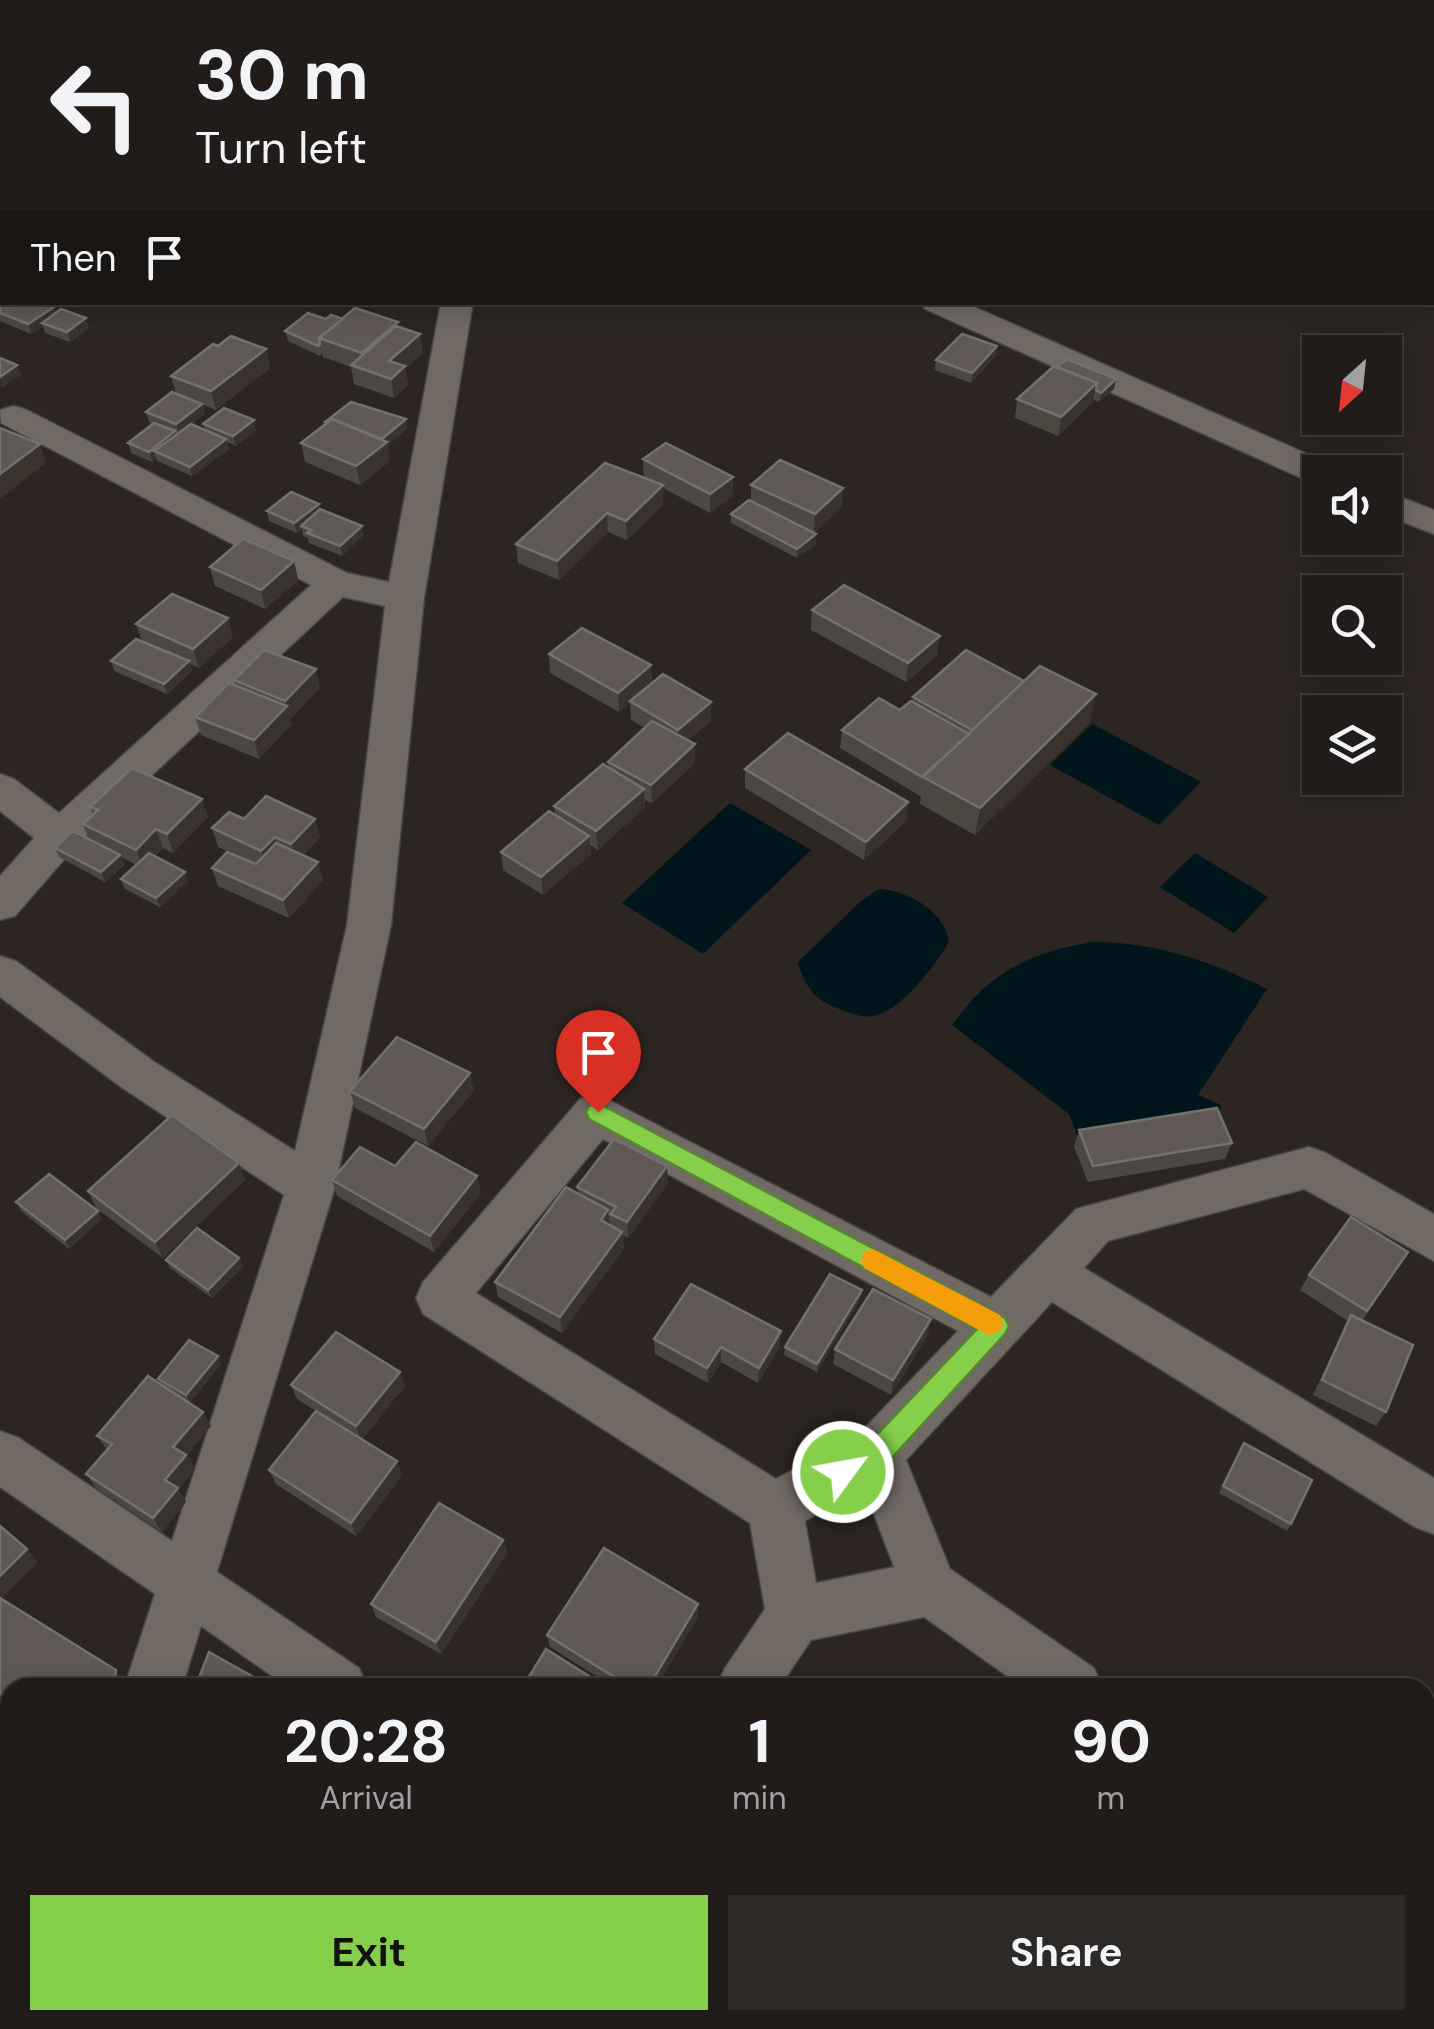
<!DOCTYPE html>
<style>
:root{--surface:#211c19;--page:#2d2926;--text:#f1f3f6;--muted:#a2a1a2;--line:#3e3a38;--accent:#86cf4b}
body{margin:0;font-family:"DM Sans",sans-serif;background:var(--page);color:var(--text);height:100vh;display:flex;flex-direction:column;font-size:38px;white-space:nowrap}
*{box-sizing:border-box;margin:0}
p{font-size:32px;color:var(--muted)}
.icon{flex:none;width:55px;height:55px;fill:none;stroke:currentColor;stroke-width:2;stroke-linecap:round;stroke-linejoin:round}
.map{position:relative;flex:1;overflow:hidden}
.sheet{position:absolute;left:0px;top:1678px;width:1435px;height:352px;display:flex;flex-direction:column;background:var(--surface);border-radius:30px 30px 0 0;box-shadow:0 5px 25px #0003,0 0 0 2px var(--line)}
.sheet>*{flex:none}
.banner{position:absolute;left:0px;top:0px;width:1435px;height:305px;box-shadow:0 5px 25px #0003,0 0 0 2px var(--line);background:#211c19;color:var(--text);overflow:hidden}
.needle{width:65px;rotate:207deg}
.buttons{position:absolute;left:1302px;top:335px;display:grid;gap:20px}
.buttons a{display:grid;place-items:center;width:100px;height:100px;border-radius:0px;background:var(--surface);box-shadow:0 5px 25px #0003,0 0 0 2px var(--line);font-size:50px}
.pin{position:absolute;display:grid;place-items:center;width:85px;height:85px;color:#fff;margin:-102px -42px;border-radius:50% 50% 50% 0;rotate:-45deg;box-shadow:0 0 10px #0007}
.pin .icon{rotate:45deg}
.me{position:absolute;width:110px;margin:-55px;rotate:58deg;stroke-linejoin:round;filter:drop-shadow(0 0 8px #0008)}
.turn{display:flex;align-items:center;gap:35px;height:210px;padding:0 30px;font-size:45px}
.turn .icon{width:130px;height:130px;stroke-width:2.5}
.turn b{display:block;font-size:70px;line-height:85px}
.then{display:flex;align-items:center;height:95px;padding:0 30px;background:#0003;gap:20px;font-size:38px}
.eta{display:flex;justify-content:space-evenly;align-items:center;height:170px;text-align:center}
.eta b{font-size:60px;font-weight:700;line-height:70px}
.cta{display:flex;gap:20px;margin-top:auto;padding:20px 30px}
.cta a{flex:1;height:115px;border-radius:0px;background:var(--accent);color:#111;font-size:40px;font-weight:700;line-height:115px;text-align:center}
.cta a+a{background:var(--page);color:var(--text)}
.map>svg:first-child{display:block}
</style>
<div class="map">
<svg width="1434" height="2029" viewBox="0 0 1434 2029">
<rect width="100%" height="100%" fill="#2c2521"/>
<g fill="#00151c">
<path d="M1092 724 1201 782 1159 825 1050 765Z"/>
<path d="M730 803 811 850 703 954 622 903Z"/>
<path d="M1195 853 1268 897 1234 933 1160 887Z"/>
<path d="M879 889C909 891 944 911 949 942 935 965 900 1013 872 1016 859 1018 847 1012 835 1007 813 999 804 984 798 962L861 901Z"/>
<path d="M1092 942C1156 942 1210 961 1267 989L1198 1095 1221 1105 1216 1121 1080 1143 1069 1114 952 1025C992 971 1026 954 1092 942Z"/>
</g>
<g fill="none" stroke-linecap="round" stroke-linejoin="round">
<defs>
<g id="minor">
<path d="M316 0H347L348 2H318Z"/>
<rect x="584" y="0" width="26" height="2"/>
<path d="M1062 0H1095L1096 2H1064Z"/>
<rect x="0" y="91" width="2" height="17"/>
<rect x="1432" y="108" width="2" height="17"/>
<path d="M441 302H473L424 598 391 925 335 1187 217 1572 359 1668 368 1688H289L201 1626 182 1688H124L155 1594 0 1487V1431L19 1438 172 1541 284 1195 121 1087 0 997V956L16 961 153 1061 295 1151 347 925 385 606 343 597 75 847 15 916 0 920V876L34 838 0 811V774L14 779 59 813 311 585 1 423 0 410 13 406 25 409 347 573 389 582Z"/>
<path d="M921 302H963L1332 465 1337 472H1320V484L1308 481 925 309Z"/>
<path d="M1385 491 1434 510V534L1385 515Z"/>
<path d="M597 1094 991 1297 1076 1209 1309 1147 1326 1153 1434 1214V1261L1304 1189 1108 1241 1084 1268 1434 1478V1534L1415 1527 1052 1302 906 1460 950 1569 1094 1668 1103 1688H1024L924 1617 811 1640 779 1688H716L725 1668 765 1609 750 1523 423 1314 416 1298 423 1282 580 1099ZM603 1139 958 1331 858 1435 776 1479 476 1293ZM864 1488 894 1567 816 1583 805 1521Z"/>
<path d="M1425 1898 1434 1902V1967L1425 1963Z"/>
<path d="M0 1932 10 1936V2003L0 1998Z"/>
<path d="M36 2020H107L111 2029H40Z"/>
<path d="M473 2020H540L536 2029H469Z"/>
<path d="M958 2020H1030L1034 2029H962Z"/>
</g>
</defs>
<use href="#minor" stroke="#4a4441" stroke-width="3"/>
<path stroke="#807a76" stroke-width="4" stroke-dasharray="5 4" stroke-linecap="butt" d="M49 0 55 2"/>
<use href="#minor" fill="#716964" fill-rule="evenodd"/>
</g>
<g fill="#4d4742">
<path d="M277 0H312L306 2H283Z"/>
<path d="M467 0H525L521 2H467Z"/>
<path d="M966 0H1009L1006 2H966Z"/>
<path d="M0 284 2 302 54 307 56 313 86 318 89 328 70 342 45 333 43 326 31 334 0 321Z"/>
<path d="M326 319H343L398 327 420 334 423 353 405 369 408 385 394 398 354 384 351 367 323 357 322 353 320 356 288 341 285 331Z"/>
<path d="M218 346 266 349 270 368 216 410 203 405 205 414 191 424 205 430 203 424 256 430 236 446 227 442 229 449 192 476 157 461 156 458 152 462 131 453 128 443 153 424 149 422 146 412 176 394 171 376Z"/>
<path d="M997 346 996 355 971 383 935 370 936 360Z"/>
<path d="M1116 379 1114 389 1099 402 1094 400 1058 436 1015 418 1017 399Z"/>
<path d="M406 419 407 429 388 445 390 461 360 485 305 462 301 443 326 424 325 422Z"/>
<path d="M643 459 733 496 710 513 663 488V504L627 540 608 532 559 580 518 563 516 544 644 478Z"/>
<path d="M751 485 842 507 814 533 816 544 797 558 731 523V514L751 500Z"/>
<path d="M319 504 320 509 364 535 342 556 309 543 308 538 303 536 302 529 297 533 269 521 267 511Z"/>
<path d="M294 561 298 580 265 609 215 586 210 567Z"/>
<path d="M812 610 937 655 906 682 811 630Z"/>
<path d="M136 624 233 637 199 668 190 664 192 671 167 694 114 671 111 661 142 641Z"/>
<path d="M549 654 651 665 652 683 711 721 688 740 695 763 652 803 645 800V807L598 850 590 845 591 854 543 895 503 870 501 852 555 814 554 806 608 768V762L645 728 631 720 630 703 619 712 550 673Z"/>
<path d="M234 680 320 688 290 719 292 724 259 759 201 735 195 717 235 685Z"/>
<path d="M913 697 1090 722 975 835 920 804 921 795 920 796 840 748 842 730 900 710 912 702Z"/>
<path d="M745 769 908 802 906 821 864 860 745 788Z"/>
<path d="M202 799 208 817 173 853 163 848 155 856 185 872 188 881 160 907 125 889 121 879 137 865 121 857 124 865 105 882 59 857 55 848 89 840 83 824 93 815 90 807Z"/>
<path d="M244 819H315L320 837 303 855 323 880 289 918 218 886 212 868 256 864 218 847 212 828Z"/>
<path d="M474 1090 428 1146 355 1108 350 1091Z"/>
<path d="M1079 1130 1232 1143 1225 1159 1088 1182 1074 1147Z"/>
<path d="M239 1163 245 1180 163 1258 96 1208 88 1191Z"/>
<path d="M395 1166 481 1193 434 1252 337 1196 332 1180Z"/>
<path d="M668 1183 628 1238 623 1235 624 1248 562 1333 498 1297 495 1282 578 1194 577 1187Z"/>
<path d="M16 1202 102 1219 69 1249 21 1211Z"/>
<path d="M1408 1252 1362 1321 1386 1412 1376 1426 1313 1395 1348 1321 1300 1290 1309 1275Z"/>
<path d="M166 1260 243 1266 212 1298 170 1268Z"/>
<path d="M862 1290 861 1298 817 1372 784 1355 785 1347Z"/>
<path d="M928 1334 891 1395 833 1364 835 1349Z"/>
<path d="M654 1339 780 1346 758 1383 721 1362 708 1383 655 1354Z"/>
<path d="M221 1364 190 1402 173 1393 211 1426 187 1455 195 1469 178 1489 186 1502 162 1532 96 1488 86 1474 107 1450 97 1436 161 1385 158 1379Z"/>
<path d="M291 1385 405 1386 362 1439 402 1475 356 1536 276 1484 269 1470 316 1411 297 1399Z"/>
<path d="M1244 1443 1291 1524 1287 1531 1219 1493Z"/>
<path d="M503 1540 507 1553 441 1654 376 1617 371 1604Z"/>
<path d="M698 1604V1616L656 1688H615L550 1647 547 1635Z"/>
<path d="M631 2020H715V2024L712 2029H640Z"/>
<path d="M1285 2020H1387L1382 2029H1280Z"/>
</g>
<g fill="#39322d">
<path d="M295 0H312L306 2H295Z"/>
<path d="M919 0H932V2H918Z"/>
<path d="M54 307 57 316 42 323 43 326 31 334 28 324Z"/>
<path d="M86 318 89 328 70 342 67 332Z"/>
<path d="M398 322 401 340 365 372 362 353Z"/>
<path d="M420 334 423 353 405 369 408 385 394 398 389 361Z"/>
<path d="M997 346 996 355 971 383 972 373Z"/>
<path d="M266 349 270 368 216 410 211 391Z"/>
<path d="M17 365 21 375 1 388 0 377Z"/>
<path d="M1116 379 1114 389 1099 402 1101 393Z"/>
<path d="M1097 383 1093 402 1058 436 1061 417Z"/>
<path d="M202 404 205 414 179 434 176 424Z"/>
<path d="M406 419 407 429 388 445 390 461 360 485 356 466 382 439Z"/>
<path d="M254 420 256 430 236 446 233 436Z"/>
<path d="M175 431 178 441 154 451 156 458 152 462 149 452Z"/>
<path d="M226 439 229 449 192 476 190 467Z"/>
<path d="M40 444 46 463 0 499V474Z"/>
<path d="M733 477V496L710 513V494Z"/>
<path d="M663 485V504L627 540 626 521Z"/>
<path d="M843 488 842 507 814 533 815 514Z"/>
<path d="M319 504 321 513 301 526 302 529 297 533 294 523Z"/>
<path d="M607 513 608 532 559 580 557 561Z"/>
<path d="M362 526 364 535 342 556 340 546Z"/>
<path d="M816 534V544L797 558V549Z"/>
<path d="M294 561 298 580 265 609 261 590Z"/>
<path d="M228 618 233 637 199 668 193 649Z"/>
<path d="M940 636 937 655 906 682 908 663Z"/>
<path d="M189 661 192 671 167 694 164 684Z"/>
<path d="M651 665 652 684 619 712 618 693Z"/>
<path d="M316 669 320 688 290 719 292 724 259 759 254 740 287 706 285 701Z"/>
<path d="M1096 694 1090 722 975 835 980 808Z"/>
<path d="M711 702V721L679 748 678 730Z"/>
<path d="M695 744V763L652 803 651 785Z"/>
<path d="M644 789 645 807 598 850 596 831Z"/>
<path d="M202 799 208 817 173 853 167 834Z"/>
<path d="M908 802 906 821 864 860 866 842Z"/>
<path d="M315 819 320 837 296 862 291 844Z"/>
<path d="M156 829 163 848 143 868 136 850Z"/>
<path d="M589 836 591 854 543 895 541 877Z"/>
<path d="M275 837 281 855 267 869 261 851Z"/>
<path d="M120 855 124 865 105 882 101 872Z"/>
<path d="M318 862 323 880 289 918 283 900Z"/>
<path d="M185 872 188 881 160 907 156 898Z"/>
<path d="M470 1073 474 1090 428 1146 424 1129Z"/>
<path d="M239 1163 245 1180 163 1258 155 1242Z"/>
<path d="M667 1166 668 1183 628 1238 627 1222Z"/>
<path d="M477 1176 481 1193 434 1252 430 1236Z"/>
<path d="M608 1210 610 1226 601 1220Z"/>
<path d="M98 1211 102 1219 69 1249 65 1240Z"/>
<path d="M622 1232 624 1248 562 1333 560 1317Z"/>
<path d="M239 1258 243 1266 212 1298 208 1290Z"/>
<path d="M862 1290 861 1298 817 1372V1364Z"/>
<path d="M931 1319 928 1334 891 1395 893 1380Z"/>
<path d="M781 1331 780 1346 758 1383 759 1368Z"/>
<path d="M721 1347V1362L708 1383 707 1368Z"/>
<path d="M218 1356 221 1364 190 1402 186 1395Z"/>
<path d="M400 1372 405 1386 361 1441 356 1426Z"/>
<path d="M203 1412 211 1426 187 1455 195 1469 178 1489 186 1502 162 1532 153 1518 165 1480 173 1447Z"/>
<path d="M397 1461 402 1475 356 1536 351 1523Z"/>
<path d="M503 1540 507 1553 441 1654 436 1642Z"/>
<path d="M27 1549 38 1562 0 1600V1576Z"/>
<path d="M698 1604V1616L656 1688H648Z"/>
<path d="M116 1670 126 1681 125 1688H113Z"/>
<path d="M298 2020H310L304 2029H293Z"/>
</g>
<g fill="#5f5854" stroke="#76706c" stroke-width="2.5">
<path d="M408 0H450L447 2H404Z"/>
<path d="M477 0H501L507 2H485Z"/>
<path d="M661 0H715L712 2H658Z"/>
<path d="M868 0H901L899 1 904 2H865Z"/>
<path d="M0 284 2 285V298L0 300Z"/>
<path d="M6 302H44L54 307 28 324 0 313V306Z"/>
<path d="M355 308 398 322 362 353 319 338Z"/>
<path d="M61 309 86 318 67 332 42 323Z"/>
<path d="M308 313 326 319 331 315 343 319 319 338 320 344 318 346 285 331Z"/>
<path d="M396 326 420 334 389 361 405 366 391 379 351 365Z"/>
<path d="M962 334 997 346 972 373 936 360Z"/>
<path d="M231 336 266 349 211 391 171 376 213 344 218 346Z"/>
<path d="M0 358 17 365 0 377Z"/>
<path d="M1067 359 1116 379 1101 393 1096 390 1097 383 1057 367Z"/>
<path d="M1054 366 1097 383 1061 417 1017 399Z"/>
<path d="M172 392 202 404 176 424 146 412Z"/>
<path d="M351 402 406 419 382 439 332 419 327 423 325 422Z"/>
<path d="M224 408 254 420 233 436 203 424Z"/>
<path d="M332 419 387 442 356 466 301 443Z"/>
<path d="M154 423 175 431 149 452 128 443Z"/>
<path d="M191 424 226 439 190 467 154 451Z"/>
<path d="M0 428 40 444 0 474Z"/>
<path d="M666 443 733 477 710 494 643 459Z"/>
<path d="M780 460 843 488 815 514 751 485Z"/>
<path d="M605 463 663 485 626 521 607 513 557 561 516 544Z"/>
<path d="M291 492 319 504 294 523 267 511Z"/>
<path d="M749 500 816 534 797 549 731 514Z"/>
<path d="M320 509 362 526 340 546 307 533 311 530 301 526Z"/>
<path d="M243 539 294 561 261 590 210 567Z"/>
<path d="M844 585 940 636 908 663 812 610Z"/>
<path d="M172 594 228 618 193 649 136 624Z"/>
<path d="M582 628 651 665 618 693 549 654Z"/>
<path d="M136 639 189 661 164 684 111 661Z"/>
<path d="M264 650 316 669 285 701 234 680Z"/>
<path d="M966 650 1024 681 972 730 913 697Z"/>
<path d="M1040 666 1096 694 980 808 923 777Z"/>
<path d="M663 674 711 702 678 730 630 701Z"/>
<path d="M229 683 287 706 254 740 195 717Z"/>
<path d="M879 698 900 710 911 701 969 734 922 777 842 730Z"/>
<path d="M652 721 695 744 651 785 608 762Z"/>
<path d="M788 733 908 802 866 842 745 769Z"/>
<path d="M603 764 644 789 596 831 554 806Z"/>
<path d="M132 768 202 799 167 834 156 829 136 850 83 824 98 810 90 807Z"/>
<path d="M266 796 315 819 291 844 275 837 261 851 212 828 229 812 244 819Z"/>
<path d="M549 811 589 836 541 877 501 852Z"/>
<path d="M73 831 120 855 101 872 55 848Z"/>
<path d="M276 843 318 862 283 900 212 868 227 852 256 864Z"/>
<path d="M149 853 185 872 156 898 121 879Z"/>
<path d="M397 1037 470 1073 424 1129 350 1091Z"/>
<path d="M1217 1108 1232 1143 1093 1166 1079 1130Z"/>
<path d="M172 1115 239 1163 155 1242 88 1191Z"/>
<path d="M614 1139 667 1166 627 1222 610 1214 616 1207 577 1187Z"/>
<path d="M416 1142 477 1176 430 1236 332 1180 360 1147 395 1166Z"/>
<path d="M49 1174 98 1211 65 1240 16 1202Z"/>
<path d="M566 1187 608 1210 601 1220 622 1232 560 1317 495 1282Z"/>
<path d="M1351 1217 1408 1252 1367 1311 1309 1275Z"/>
<path d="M197 1228 239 1258 208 1290 166 1260Z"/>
<path d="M830 1274 862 1290 817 1364 785 1347Z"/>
<path d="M691 1284 781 1331 759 1368 721 1347 707 1368 654 1339Z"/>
<path d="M873 1289 931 1319 893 1380 835 1349Z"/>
<path d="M1351 1315 1413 1345 1386 1412 1322 1380Z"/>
<path d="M336 1332 400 1372 356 1426 291 1385Z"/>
<path d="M189 1340 218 1356 186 1395 158 1379Z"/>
<path d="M148 1376 203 1412 173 1447 186 1455 165 1480 178 1488 153 1518 86 1474 112 1444 97 1436Z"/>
<path d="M316 1411 397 1461 351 1523 269 1470Z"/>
<path d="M1244 1443 1312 1480 1291 1524 1223 1486Z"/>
<path d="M439 1503 503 1540 436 1642 371 1604Z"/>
<path d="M0 1526 27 1549 0 1576Z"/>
<path d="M604 1548 698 1604 648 1688H632L547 1635Z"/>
<path d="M0 1598 116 1670 113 1688H10V1733L0 1727Z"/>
<path d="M546 1649 608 1688H522Z"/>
<path d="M209 1652 273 1688H195Z"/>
<path d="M10 1755V1931L9 1932 0 1925V1768Z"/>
<path d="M224 2020H298L293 2029H236Z"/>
<path d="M564 2020H625L634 2029H556Z"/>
<path d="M636 2020H714L707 2029H645Z"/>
<path d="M1120 2020H1245L1241 2029H1115Z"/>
<path d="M1292 2020H1387L1382 2029H1294L1290 2026Z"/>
<path d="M1265 2021 1275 2029H1262Z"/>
</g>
<path fill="#86cf4b" stroke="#578731" stroke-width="2.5" d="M598 1103 1005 1318 1009 1326 1005 1334 887 1463 843 1485 834 1481 830 1472 834 1463 868 1444 977 1329 589 1119 586 1112 589 1106Z"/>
<path fill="#f59e0b" d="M873 1249 1000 1315 1003 1323 1000 1331 990 1335 981 1331 864 1268 861 1260 864 1252Z"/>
</svg>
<div class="buttons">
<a><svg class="needle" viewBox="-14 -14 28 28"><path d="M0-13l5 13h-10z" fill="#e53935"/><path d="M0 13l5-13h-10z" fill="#a2a1a2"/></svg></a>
<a><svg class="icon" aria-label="sound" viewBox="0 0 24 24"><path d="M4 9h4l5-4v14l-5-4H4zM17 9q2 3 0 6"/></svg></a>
<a><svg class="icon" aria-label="search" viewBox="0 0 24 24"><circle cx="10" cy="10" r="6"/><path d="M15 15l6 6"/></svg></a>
<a><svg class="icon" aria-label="layers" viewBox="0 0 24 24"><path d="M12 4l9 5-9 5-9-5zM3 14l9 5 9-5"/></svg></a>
</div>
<div class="pin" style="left:598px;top:1112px;background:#d93025"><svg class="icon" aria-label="arrive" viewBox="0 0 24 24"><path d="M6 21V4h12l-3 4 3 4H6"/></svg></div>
<svg class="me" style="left:843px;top:1472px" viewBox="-20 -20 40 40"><circle r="17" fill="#86cf4b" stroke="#fff" stroke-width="3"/><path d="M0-11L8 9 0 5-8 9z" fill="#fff"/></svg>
<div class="banner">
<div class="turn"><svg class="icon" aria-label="left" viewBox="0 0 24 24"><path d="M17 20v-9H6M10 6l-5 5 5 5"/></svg><div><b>30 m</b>Turn left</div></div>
<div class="then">Then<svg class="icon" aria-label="arrive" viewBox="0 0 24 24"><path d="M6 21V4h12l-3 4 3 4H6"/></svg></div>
</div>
<section class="sheet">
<div class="eta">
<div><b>20:28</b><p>Arrival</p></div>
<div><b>1</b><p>min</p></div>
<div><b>90</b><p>m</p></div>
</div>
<div class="cta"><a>Exit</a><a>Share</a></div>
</section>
</div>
